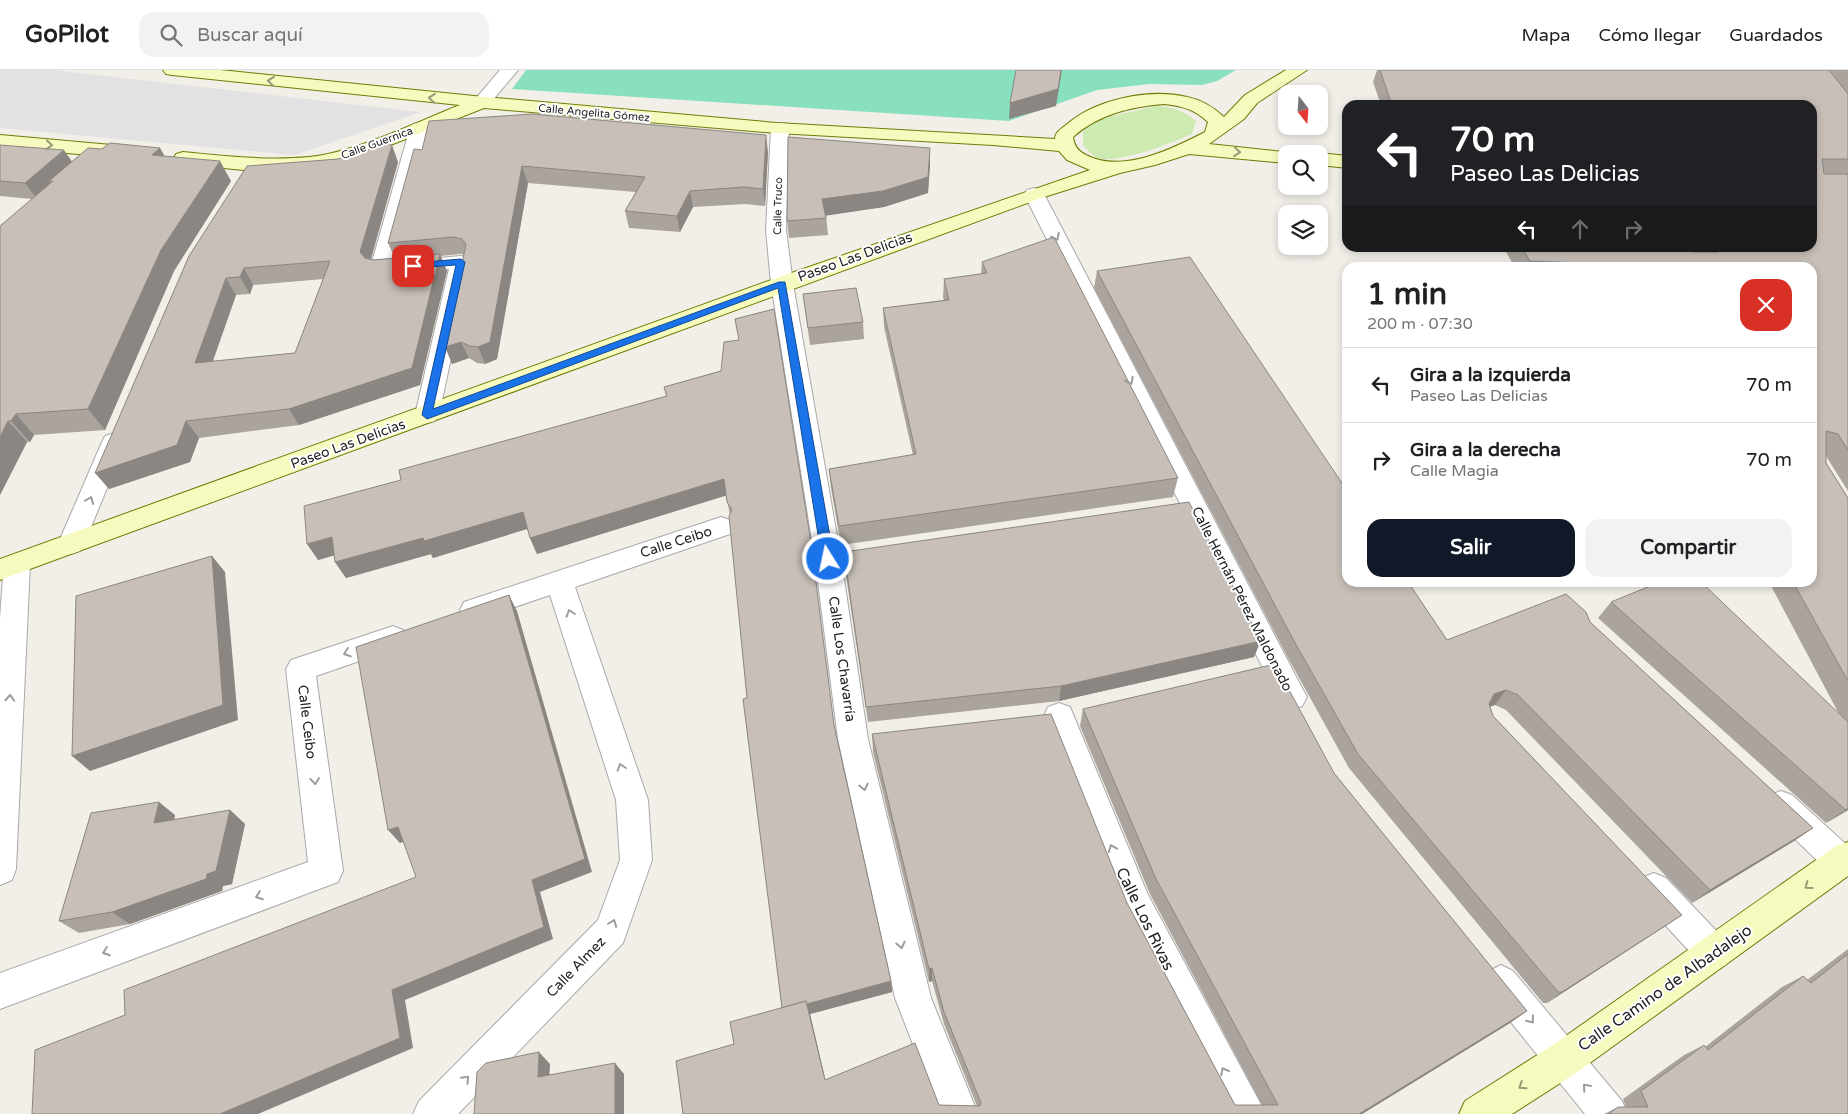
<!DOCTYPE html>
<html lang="es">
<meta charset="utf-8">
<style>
:root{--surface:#fff;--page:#f2f2f2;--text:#202124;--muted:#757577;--line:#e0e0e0;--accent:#111827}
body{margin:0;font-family:"Varela Round",sans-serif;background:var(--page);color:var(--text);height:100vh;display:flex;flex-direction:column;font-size:19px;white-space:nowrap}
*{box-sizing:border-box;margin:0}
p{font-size:16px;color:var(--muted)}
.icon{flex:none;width:28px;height:28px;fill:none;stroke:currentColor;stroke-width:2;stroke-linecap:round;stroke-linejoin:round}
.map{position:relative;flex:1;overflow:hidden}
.drawer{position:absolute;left:1342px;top:192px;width:475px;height:325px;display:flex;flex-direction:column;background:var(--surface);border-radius:15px;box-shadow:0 2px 8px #0003}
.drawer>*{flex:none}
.banner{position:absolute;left:1342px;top:30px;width:475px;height:152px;border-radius:15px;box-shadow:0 2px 8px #0003;background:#202124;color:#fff;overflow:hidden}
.needle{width:32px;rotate:163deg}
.tools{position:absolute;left:1278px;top:15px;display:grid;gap:10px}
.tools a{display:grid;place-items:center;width:50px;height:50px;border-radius:10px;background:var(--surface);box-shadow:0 2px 8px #0003;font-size:25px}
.pin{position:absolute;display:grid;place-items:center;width:42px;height:42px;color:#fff;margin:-21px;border-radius:10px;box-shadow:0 2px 8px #0006}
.me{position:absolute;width:55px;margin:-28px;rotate:350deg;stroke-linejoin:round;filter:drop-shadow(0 0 4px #0008)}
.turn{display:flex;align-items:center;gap:18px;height:105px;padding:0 25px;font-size:22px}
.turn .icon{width:65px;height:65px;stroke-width:2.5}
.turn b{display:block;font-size:35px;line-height:42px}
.lanes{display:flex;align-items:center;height:48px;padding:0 25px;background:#0003;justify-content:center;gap:25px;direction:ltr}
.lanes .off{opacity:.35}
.round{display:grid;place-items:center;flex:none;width:52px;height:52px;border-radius:15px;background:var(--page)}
.head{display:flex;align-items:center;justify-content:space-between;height:85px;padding:0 25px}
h1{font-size:30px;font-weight:700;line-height:38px}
.cta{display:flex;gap:10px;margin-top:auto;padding:10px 25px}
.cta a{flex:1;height:58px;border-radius:15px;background:var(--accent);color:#fff;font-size:20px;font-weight:700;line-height:58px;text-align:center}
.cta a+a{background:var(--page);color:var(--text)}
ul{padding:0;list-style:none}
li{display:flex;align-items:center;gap:15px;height:75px;padding:0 25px;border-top:1px solid var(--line)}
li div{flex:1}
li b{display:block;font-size:19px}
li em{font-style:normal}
header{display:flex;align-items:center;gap:30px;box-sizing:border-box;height:70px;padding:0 25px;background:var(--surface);border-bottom:1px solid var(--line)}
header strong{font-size:24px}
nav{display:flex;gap:28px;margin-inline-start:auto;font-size:18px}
.search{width:350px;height:45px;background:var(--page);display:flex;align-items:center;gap:12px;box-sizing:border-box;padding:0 18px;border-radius:15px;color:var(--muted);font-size:19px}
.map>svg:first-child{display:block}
</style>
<header>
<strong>GoPilot</strong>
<div class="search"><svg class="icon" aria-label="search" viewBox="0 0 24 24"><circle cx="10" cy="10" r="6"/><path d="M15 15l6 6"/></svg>Buscar aquí</div>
<nav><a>Mapa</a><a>Cómo llegar</a><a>Guardados</a></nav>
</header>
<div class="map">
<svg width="1848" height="1044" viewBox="0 0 1848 1044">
<rect width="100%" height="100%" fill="#f2efe9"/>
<path fill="#cdebb0" d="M1157 36C1173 37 1183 40 1196 51L1192 64C1173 72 1112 98 1094 86 1090 83 1086 78 1083 75V61L1099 49Z"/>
<path fill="#88e0be" d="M526 0H1236L1217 11 1202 15 1149 14 1097 20 1009 51 512 19Z"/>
<path fill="#e2e2e2" d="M0 0H53L421 42 294 85 0 58Z"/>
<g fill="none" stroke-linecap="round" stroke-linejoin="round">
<defs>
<g id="street">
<path d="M500 0H518L487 37H475L472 33Z"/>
<path d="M419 53 425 54 428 58 393 192 461 186 468 188 471 192 439 345 435 351 427 353 419 351 415 345 449 199 381 205 374 204 370 199 410 58 413 54Z"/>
<path d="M780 53 786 54 789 58 786 160 793 214 841 489 868 669 931 928 978 1044H940L895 928 838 669 815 489 771 214 766 160 771 58 774 54Z"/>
<path d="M1034 118 1041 120 1044 124 1302 618 1307 627 1302 636 1292 640 1282 636 1024 124 1027 120Z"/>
<path d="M114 363 123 366 126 372 84 474 80 481 71 484 62 481 58 474 102 372 105 366Z"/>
<path d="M721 447 730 450 734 457 730 464 575 517 648 730 652 790 623 873 458 1044H413L419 1031 598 850 620 790 616 730 550 525 474 551 464 548 460 540 464 532Z"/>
<path d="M17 484 27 487 30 494 16 799 12 810 0 815V548L4 494 7 487Z"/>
<path d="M393 556 403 560 407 568 403 576 316 606 343 801 338 812 0 939V903L308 792 286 599 291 590Z"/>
<path d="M1059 633 1070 637 1148 825 1266 1044H1227L1123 847 1044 646 1048 637Z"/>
<path d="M1781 721 1792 725 1848 776V805L1842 807 1830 803 1770 745 1765 735 1770 725Z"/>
<path d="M1654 803 1666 808 1726 871 1731 883 1726 895 1714 900 1702 895 1642 830 1637 819 1642 808Z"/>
<path d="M1501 895 1513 901 1622 1031 1628 1044H1585L1489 925 1483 913 1489 901Z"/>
</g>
<g id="secondary">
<path d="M163 0H220L474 26 777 53 1055 69C1055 62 1061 59 1066 55 1095 29 1150 18 1187 27 1202 30 1213 37 1224 47L1245 25 1286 0H1307L1257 33 1244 49 1209 74 1293 83 1286 84V93L1189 84 1155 95 1120 103 1041 128 0 510V489L774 209 1090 100 1067 90 1059 81 993 75 777 63 484 38 355 89 310 99 254 101 183 94 176 92 174 88 176 84 183 82C225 86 267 91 309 87 354 83 417 52 460 35L172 5 166 4ZM1164 34C1182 36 1194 39 1208 52L1205 62C1172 79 1122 104 1086 85 1078 81 1074 76 1073 67 1099 44 1130 37 1164 34Z"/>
<path d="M0 65 123 76 130 78 132 82 130 86 123 88 0 77Z"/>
<path d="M1319 83 1348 86V98L1319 95Z"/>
<path d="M1848 772V806L1576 1003 1512 1044H1459L1465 1031 1550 977 1836 776Z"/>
</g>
</defs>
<use href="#street" stroke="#a9a9a9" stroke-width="2"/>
<use href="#secondary" stroke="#707d05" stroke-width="2"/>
<use href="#street" fill="#fff" fill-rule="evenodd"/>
<use href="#secondary" fill="#f7fabf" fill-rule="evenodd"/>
</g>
<g fill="#aba49e" fill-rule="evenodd">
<path d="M1377 0H1848V421L1826 386V393L1848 428V740L1826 753 1598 548 1611 532 1839 644 1769 512H1812V198H1515L1504 178H1691L1693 182H1697L1695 178H1812V35H1381L1373 12Z"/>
<path d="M0 75 72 92 102 79 160 78 164 86 231 111 174 201 105 360 34 365 30 372H27L0 425V156L32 129 0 126Z"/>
<path d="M930 78V94L928 123 884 137 826 145 828 165 789 168 787 151Z"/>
<path d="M422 80 768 82 765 136 746 134 693 137 680 162 629 158 625 141 636 122 528 113 497 289 485 294 477 293 469 288 452 294 464 185 461 184 440 186 447 201 420 315 299 355 199 368 190 392 109 419 189 186 398 92 371 190 395 188 388 173ZM323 209 295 283 213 291 236 225 250 224 253 215Z"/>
<path d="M982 192 1178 408 1173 427 841 475 831 418 829 399 913 385 884 257 883 238 944 230 943 228 944 209 981 204Z"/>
<path d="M1097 201 1447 570 1590 552 1813 758 1794 771 1692 833 1506 640 1495 635 1490 637 1493 646 1682 845 1547 933H1543L1349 698 1287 586 1094 218Z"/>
<path d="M803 224 863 252 864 269 810 275Z"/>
<path d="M721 301 834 655 891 911 892 922 810 944 825 1010 939 1035 977 1036 944 954 932 911 929 912 873 682 872 664 1127 833 1235 1035H1262L1150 824 1080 656 1083 639 1334 703 1527 941 1510 953 1362 1044H683L734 974 782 938 747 628 730 445 726 425 537 484 530 468 527 459 433 488 431 484 346 508 335 492 334 485 318 490 401 410 666 326 664 317Z"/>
<path d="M844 482 1254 587 1059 631 868 652 845 499Z"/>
<path d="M230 740 245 754 232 814 223 816 222 821 130 854 79 863 59 851 175 745 174 750Z"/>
<path d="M1848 879V1044H1604L1618 1037H1626L1623 1029 1684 985 1704 975 1705 977 1782 917 1803 906 1807 910Z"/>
</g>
<g fill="#8b8681">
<path d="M1061 0H1062L1056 36 1009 49 1010 33Z"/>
<path d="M766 65 768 82 765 136 763 119Z"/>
<path d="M392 75 398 92 368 198 360 182Z"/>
<path d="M160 78 172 99 152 85Z"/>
<path d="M930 78V94L928 123 884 137 824 146 822 129Z"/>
<path d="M64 80 75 96 49 111 53 116 37 129 25 113Z"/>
<path d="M220 91 231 111 174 201 105 360 88 339 161 180Z"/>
<path d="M522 96 528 113 497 289 485 294 478 277Z"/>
<path d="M690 121 693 137 680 162 677 146Z"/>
<path d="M440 184 447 201 420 315 299 355 289 339Z"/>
<path d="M244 198 253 215 250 224 240 207Z"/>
<path d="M226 208 236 225 206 310 195 293Z"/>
<path d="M461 272 469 288 452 294 445 277Z"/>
<path d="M16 344 34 365 30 372 11 351Z"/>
<path d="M8 351 27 372 0 425V367Z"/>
<path d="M186 351 199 368 190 392 109 419 95 403Z"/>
<path d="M724 409 728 425 537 484 530 468Z"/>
<path d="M523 442 530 458 433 488 431 484 346 508 335 492 423 468Z"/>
<path d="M332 467 343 483 318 490 307 474Z"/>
<path d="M212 486 225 502 238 650 90 701 72 686Z"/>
<path d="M509 525 517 541 592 802 540 822 553 869 405 930 413 978 258 1044H220L392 920Z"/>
<path d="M1261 571 1254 587 1059 631 1061 616Z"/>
<path d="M1506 620 1495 635 1482 639 1494 624Z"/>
<path d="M159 732 175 745 171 767 154 753Z"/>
<path d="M1848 738V740L1826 753Z"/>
<path d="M230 740 245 754 232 814 223 816 222 821 130 854 112 842 207 804Z"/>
<path d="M398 757 409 770 400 773 388 760Z"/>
<path d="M1813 758 1794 771 1692 833 1710 820Z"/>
<path d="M1682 845 1664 857 1547 933 1562 922Z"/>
<path d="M932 898V911L929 912V899Z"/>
<path d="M891 911 892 922 810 944 828 1021 825 1010 782 940Z"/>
<path d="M1527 941 1510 953 1362 1044H1359Z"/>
<path d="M539 982 550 994 549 1018 538 1007Z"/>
<path d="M615 993 624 1004V1044H615Z"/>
</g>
<g fill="#c7bfb8" stroke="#8b8681" fill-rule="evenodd">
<path d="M1016 0H1061L1058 19 1010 33Z"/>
<path d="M1380 0H1829L1848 24V89H1822L1824 104H1848V380L1838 364 1826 361V393L1848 428V611L1793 512H1812V198H1607L1604 194 1530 191 1522 178H1691L1693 182H1718L1716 178H1812V35H1392Z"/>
<path d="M532 44 766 65 763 119 743 117 690 121 677 146 625 141 645 107 522 96 490 272 478 277 470 276 461 272 445 277 466 174 462 169 454 167 388 173 414 79 422 80 429 51Z"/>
<path d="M788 67 930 78 928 107 883 121 822 129 826 148 787 151Z"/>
<path d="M110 73 160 78 152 85 220 91 161 180 88 339 16 344 11 351H8L0 367V156L53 111H49L88 78 102 79Z"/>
<path d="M378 74 392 75 360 182 365 188 373 190 440 184 412 298 289 339 186 351 177 375 95 403 189 186 247 96 338 89 362 83ZM330 191 295 283 195 293 226 208 240 207 244 198Z"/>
<path d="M0 75 64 80 25 113 0 111Z"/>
<path d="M1054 167 1178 408 839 456 829 399 916 384 883 238 949 230 944 209 987 203 982 192Z"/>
<path d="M1190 187 1348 422V512H1408L1447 570 1566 524 1586 542 1590 552 1813 758 1710 820 1518 625 1506 620 1494 624 1489 634 1493 646 1682 845 1562 922H1558L1358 684 1294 571 1097 201Z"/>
<path d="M856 218 863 252 808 258 803 224Z"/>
<path d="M774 239 811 473 834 655 891 911 807 934 806 931 782 938 743 629 747 628 729 446 732 440 727 432 724 409 530 468 523 442 424 471 423 468 335 492 332 467 307 474 304 436 401 410 399 400 667 326 664 317 721 301 724 272 739 270 735 249Z"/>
<path d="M1189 432 1261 571 1061 616 866 637 844 482Z"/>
<path d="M212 486 223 635 72 686 76 526Z"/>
<path d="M1660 512H1701L1848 652V738L1846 740 1611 532Z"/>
<path d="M509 525 585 789 532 810 544 857 392 920 400 968 220 1044H32L35 980 125 945 124 920 416 807 398 757 388 760 356 577Z"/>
<path d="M1275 594 1334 703 1527 941 1359 1044H683L676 991 734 974 730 952 806 931 825 1010 915 973 939 1035 980 1036 981 1033 944 942 932 898 929 899 872 664 1051 644 1127 833 1235 1035H1278L1156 809 1083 639Z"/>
<path d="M159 732 154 753 230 740 216 801 207 804 206 809 112 842 59 851 91 743Z"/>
<path d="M1848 884V1044H1609L1618 1037H1648L1641 1021 1704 975 1708 980 1803 906 1811 913Z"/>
<path d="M539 982 538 1007 615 993V1044H474L477 1002 486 993Z"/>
</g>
<defs><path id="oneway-chevron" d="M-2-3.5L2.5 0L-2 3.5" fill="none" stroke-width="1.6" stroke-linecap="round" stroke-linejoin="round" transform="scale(1.25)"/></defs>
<g stroke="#979978">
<use href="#oneway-chevron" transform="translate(271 11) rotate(-174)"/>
<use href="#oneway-chevron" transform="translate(432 28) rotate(-174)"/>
<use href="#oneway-chevron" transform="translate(49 75) rotate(5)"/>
<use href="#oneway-chevron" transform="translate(1237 82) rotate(5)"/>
<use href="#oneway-chevron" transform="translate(1808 816) rotate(144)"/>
<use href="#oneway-chevron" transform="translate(1522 1016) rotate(147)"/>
</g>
<g stroke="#9c9c9c">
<use href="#oneway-chevron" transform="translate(1056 167) rotate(63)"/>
<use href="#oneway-chevron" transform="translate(1130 311) rotate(63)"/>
<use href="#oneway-chevron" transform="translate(90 430) rotate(-67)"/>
<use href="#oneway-chevron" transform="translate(570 543) rotate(-108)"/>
<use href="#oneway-chevron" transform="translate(347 583) rotate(161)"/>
<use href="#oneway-chevron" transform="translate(10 628) rotate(-87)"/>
<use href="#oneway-chevron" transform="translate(621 697) rotate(-108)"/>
<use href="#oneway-chevron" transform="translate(315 711) rotate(83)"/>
<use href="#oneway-chevron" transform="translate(864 717) rotate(77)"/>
<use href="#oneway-chevron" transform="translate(1112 778) rotate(-112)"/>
<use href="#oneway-chevron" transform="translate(259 826) rotate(160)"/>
<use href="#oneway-chevron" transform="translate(613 853) rotate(-69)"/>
<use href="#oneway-chevron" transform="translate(901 875) rotate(77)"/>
<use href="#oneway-chevron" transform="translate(106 882) rotate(160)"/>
<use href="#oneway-chevron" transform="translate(1531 950) rotate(51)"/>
<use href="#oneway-chevron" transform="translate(1224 1001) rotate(-118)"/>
<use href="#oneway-chevron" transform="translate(466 1009) rotate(-46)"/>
<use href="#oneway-chevron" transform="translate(1586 1017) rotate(-131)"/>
</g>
<path fill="#1a73e8" stroke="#114b97" d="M461 189 465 192 433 339 779 212H785L834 489 832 492 828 494 822 489 778 218 427 349 422 345 456 195 413 198 409 196 413 193Z"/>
<g text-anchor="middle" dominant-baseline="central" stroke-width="4" stroke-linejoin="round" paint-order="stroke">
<g font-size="11" fill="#222" stroke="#fff">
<text transform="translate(594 43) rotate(5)">Calle Angelita Gómez</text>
<text transform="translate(377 73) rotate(-20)">Calle Guernica</text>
<text transform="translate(778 136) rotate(-89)">Calle Truco</text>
</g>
<g font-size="14" fill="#222" stroke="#fff">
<text transform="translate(855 187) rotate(-20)">Paseo Las Delicias</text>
<text transform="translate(348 374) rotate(-20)">Paseo Las Delicias</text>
<text transform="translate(676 472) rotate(-18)">Calle Ceibo</text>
<text transform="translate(1242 529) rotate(63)">Calle Hernán Pérez Maldonado</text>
<text transform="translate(842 589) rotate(82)">Calle Los Chavarría</text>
<text transform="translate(307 652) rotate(83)">Calle Ceibo</text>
<text transform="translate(576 897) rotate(-46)">Calle Almez</text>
</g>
<g font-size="16" fill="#222" stroke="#fff">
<text transform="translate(1145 849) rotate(64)">Calle Los Rivas</text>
<text transform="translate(1665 918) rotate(-35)">Calle Camino de Albadalejo</text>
</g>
</g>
</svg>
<div class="tools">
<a><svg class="needle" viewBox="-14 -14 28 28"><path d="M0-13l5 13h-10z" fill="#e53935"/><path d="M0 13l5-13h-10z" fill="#757577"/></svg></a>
<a><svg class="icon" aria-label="search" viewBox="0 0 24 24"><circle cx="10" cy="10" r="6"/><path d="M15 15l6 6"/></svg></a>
<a><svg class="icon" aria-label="layers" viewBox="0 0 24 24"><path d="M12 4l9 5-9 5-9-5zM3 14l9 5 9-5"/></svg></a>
</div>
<div class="pin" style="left:413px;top:196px;background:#d93025"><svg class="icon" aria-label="arrive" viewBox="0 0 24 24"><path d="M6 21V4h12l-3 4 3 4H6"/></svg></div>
<svg class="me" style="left:828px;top:489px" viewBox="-20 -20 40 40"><circle r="17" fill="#1a73e8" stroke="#fff" stroke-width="3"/><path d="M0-11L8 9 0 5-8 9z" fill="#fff"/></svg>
<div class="banner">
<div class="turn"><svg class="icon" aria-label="left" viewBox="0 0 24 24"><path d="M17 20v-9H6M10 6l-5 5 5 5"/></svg><div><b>70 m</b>Paseo Las Delicias</div></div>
<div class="lanes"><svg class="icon" aria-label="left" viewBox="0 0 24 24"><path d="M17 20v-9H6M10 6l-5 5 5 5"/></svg><svg class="icon off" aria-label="ahead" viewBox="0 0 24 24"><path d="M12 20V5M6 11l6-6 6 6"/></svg><svg class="icon off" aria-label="right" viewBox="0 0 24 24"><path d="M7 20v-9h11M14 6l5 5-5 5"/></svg></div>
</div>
<section class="drawer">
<div class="head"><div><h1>1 min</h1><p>200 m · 07:30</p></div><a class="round" style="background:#d93025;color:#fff"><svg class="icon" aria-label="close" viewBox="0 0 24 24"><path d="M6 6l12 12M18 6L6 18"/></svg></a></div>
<ul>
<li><svg class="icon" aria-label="left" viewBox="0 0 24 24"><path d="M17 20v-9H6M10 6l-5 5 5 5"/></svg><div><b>Gira a la izquierda</b><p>Paseo Las Delicias</p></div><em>70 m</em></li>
<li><svg class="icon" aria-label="right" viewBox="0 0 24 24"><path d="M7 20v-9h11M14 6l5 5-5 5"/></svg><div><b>Gira a la derecha</b><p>Calle Magia</p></div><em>70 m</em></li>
</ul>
<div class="cta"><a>Salir</a><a>Compartir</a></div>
</section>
</div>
